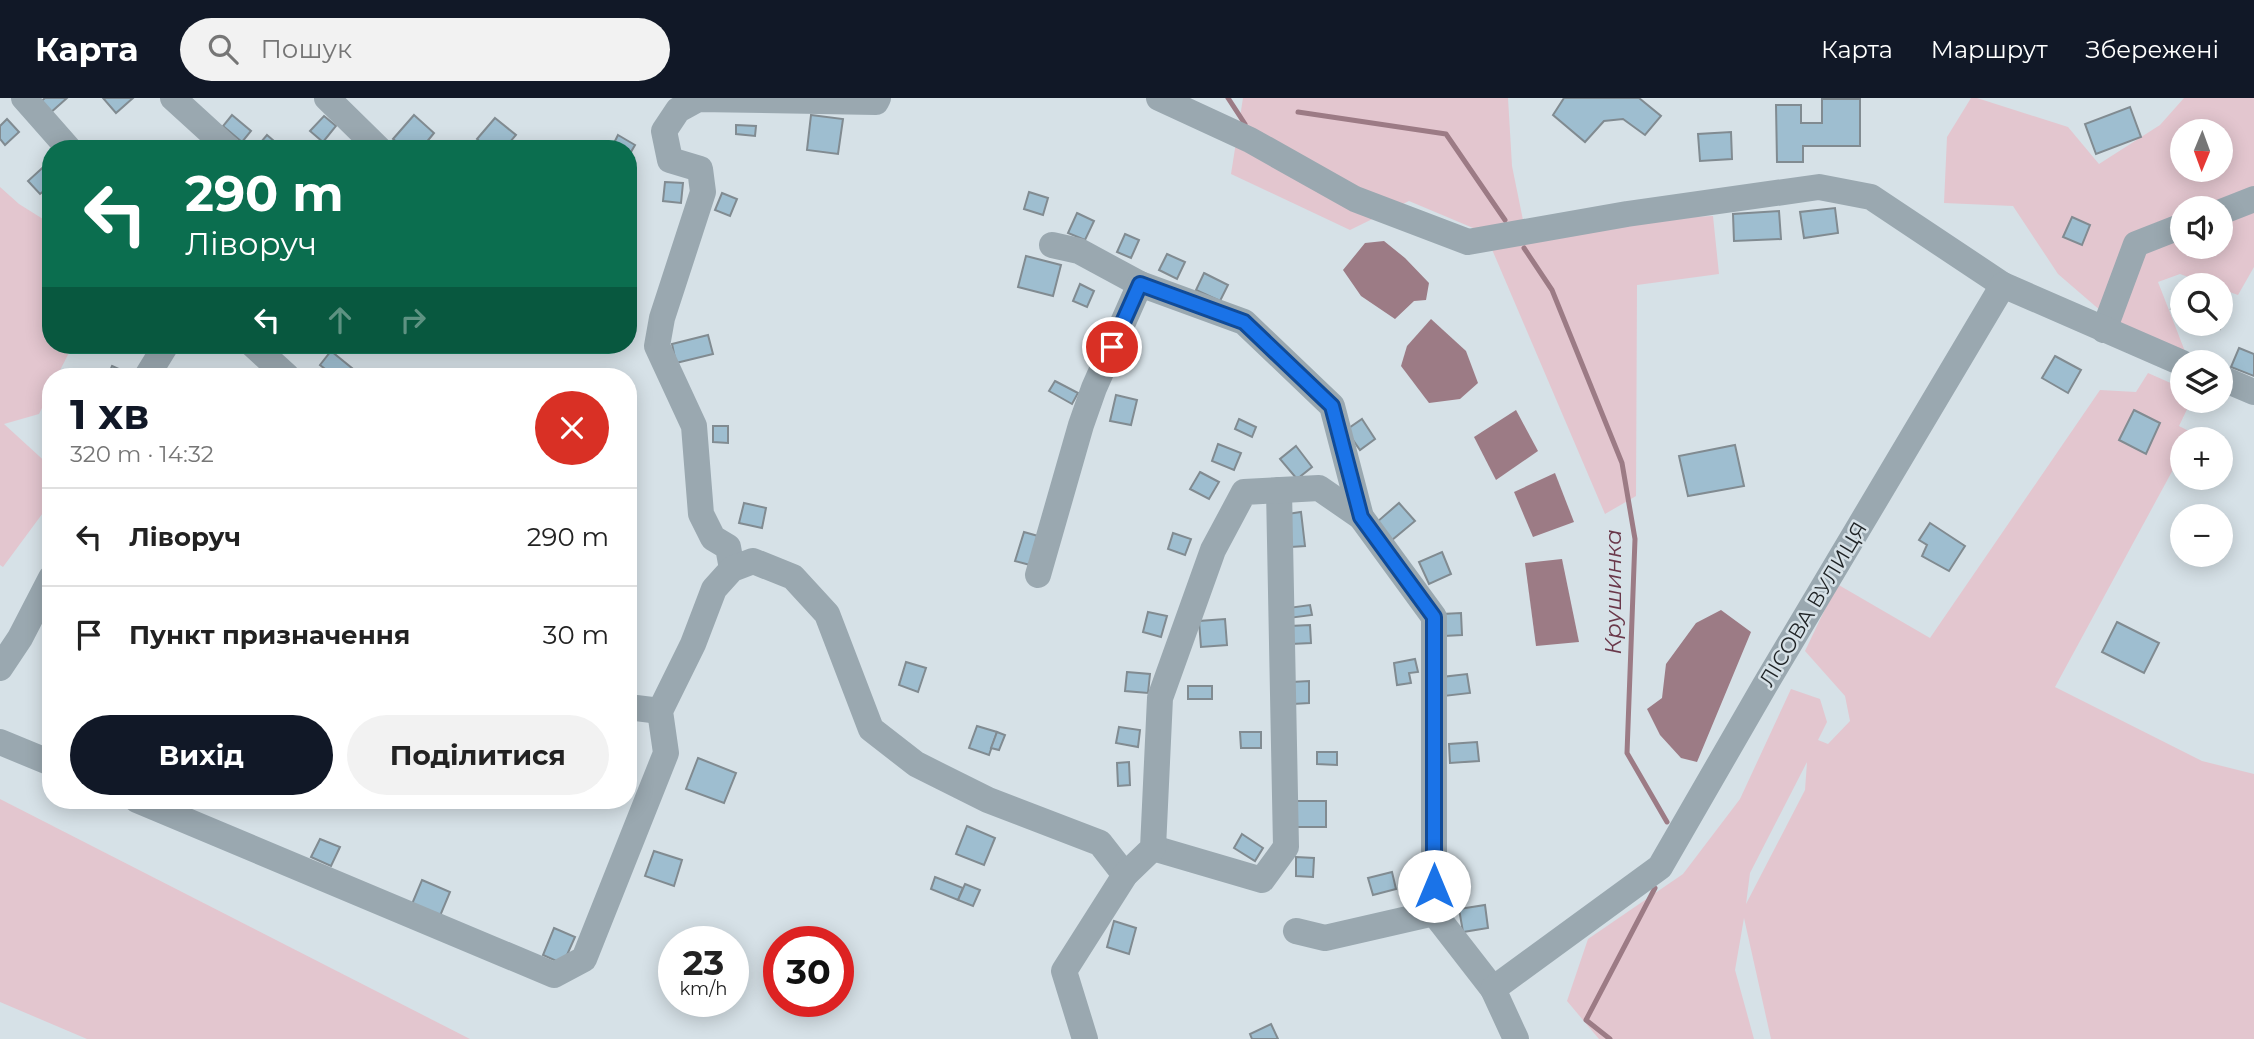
<!DOCTYPE html>
<html lang="uk">
<meta charset="utf-8">
<style>
:root{--surface:#fff;--page:#f2f2f2;--text:#222;--muted:#767676;--line:#e0e0e0;--accent:#111827}
body{margin:0;font-family:Montserrat,sans-serif;background:var(--page);color:var(--text);height:100vh;display:flex;flex-direction:column;font-size:26px;white-space:nowrap}
*{box-sizing:border-box;margin:0}
p{font-size:23px;color:var(--muted)}
.icon{flex:none;width:38px;height:38px;fill:none;stroke:currentColor;stroke-width:2;stroke-linecap:round;stroke-linejoin:round}
.map{position:relative;flex:1;overflow:hidden}
.details{position:absolute;left:42px;top:270px;width:595px;height:441px;display:flex;flex-direction:column;background:var(--surface);border-radius:28px;box-shadow:0 4px 18px #0003}
.details>*{flex:none}
.banner{position:absolute;left:42px;top:42px;width:595px;height:214px;border-radius:28px;box-shadow:0 4px 18px #0003;background:#0b6e4f;color:#fff;overflow:hidden}
.needle{width:46px;rotate:181deg}
.buttons{position:absolute;left:2170px;top:21px;display:grid;gap:14px}
.buttons a{display:grid;place-items:center;width:63px;height:63px;border-radius:50%;background:var(--surface);box-shadow:0 4px 18px #0003;font-size:35px}
.speed{position:absolute;left:658px;top:828px;display:flex;gap:14px;font-size:35px;font-weight:700;text-align:center}
.speed>*{display:grid;place-content:center;width:91px;height:91px;border-radius:50%;background:var(--surface);box-shadow:0 4px 18px #0003;line-height:1}
.speed small{font-size:18px;font-weight:400}
.speed .limit{border:10px solid #d22;background:#fff;color:#111}
.pin{position:absolute;display:grid;place-items:center;width:60px;height:60px;color:#fff;margin:-30px;border:4px solid #fff;border-radius:50%;box-shadow:0 2px 7px #0007}
.me{position:absolute;width:77px;margin:-38px;rotate:0deg;stroke-linejoin:round;filter:drop-shadow(0 0 5px #0008)}
.turn{display:flex;align-items:center;gap:24px;height:147px;padding:0 28px;font-size:32px}
.turn .icon{width:91px;height:91px;stroke-width:2.5}
.turn b{display:block;font-size:49px;line-height:60px}
.lanes{display:flex;align-items:center;height:66px;padding:0 28px;background:#0003;justify-content:center;gap:35px;direction:ltr}
.lanes .off{opacity:.35}
.round{display:grid;place-items:center;flex:none;width:74px;height:74px;border-radius:37px;background:var(--page)}
.overview{display:flex;align-items:center;justify-content:space-between;height:119px;padding:0 28px}
h1{font-size:42px;font-weight:700;line-height:52px;color:var(--accent)}
.button{display:flex;gap:14px;margin-top:auto;padding:14px 28px}
.button a{flex:1;height:80px;border-radius:42px;background:var(--accent);color:#fff;font-size:28px;font-weight:700;line-height:80px;text-align:center}
.button a+a{background:var(--page);color:var(--text)}
ul{padding:0;list-style:none}
li{display:flex;align-items:center;gap:21px;height:98px;padding:0 28px;border-top:2px solid var(--line)}
li div{flex:1}
li b{display:block;font-size:26px}
li em{font-style:normal}
header{display:flex;align-items:center;gap:42px;box-sizing:border-box;height:98px;padding:0 35px;background:var(--accent);color:#fff}
header strong{font-size:33px}
nav{display:flex;gap:38px;margin-inline-start:auto;font-size:24px}
.search{width:490px;height:63px;background:var(--page);display:flex;align-items:center;gap:18px;box-sizing:border-box;padding:0 24px;border-radius:38px;color:var(--muted);font-size:26px}
.map>svg:first-child{display:block}
</style>
<header>
<strong>Карта</strong>
<div class="search"><svg class="icon" aria-label="search" viewBox="0 0 24 24"><circle cx="10" cy="10" r="6"/><path d="M15 15l6 6"/></svg>Пошук</div>
<nav><a>Карта</a><a>Маршрут</a><a>Збережені</a></nav>
</header>
<div class="map">
<svg width="2254" height="941" viewBox="0 0 2254 941">
<rect width="100%" height="100%" fill="#d6e1e7"/>
<g fill="#e3c6cf" fill-rule="evenodd">
<path d="M1243 0H1508L1512 68 1524 127 1713 118 1719 176 1637 187 1636 398 1605 416 1485 135 1409 103 1350 132 1231 76Z"/>
<path d="M1971 0H1977L2068 29 2099 66 2160 27 2184 0H2254V169L2238 197 2221 191V187H2211L2180 176 2158 184 2186 256 2123 232 2058 176 2013 108 1944 105 1947 39ZM2182 33H2221V72H2182ZM2182 110H2221V149H2182Z"/>
<path d="M0 89 19 106 51 126V247H73L57 278H51V292L39 316 4 326 51 369V404L3 469 0 467Z"/>
<path d="M2148 275 2182 290V303H2191L2179 328 2193 335 2189 341H2182V355L2055 589 2202 663 2254 676V941H1771L1744 820 1735 872 1754 941H1599L1567 903 1588 841 1683 776 1740 701 1791 591 1820 601 1827 624 1818 642 1828 646 1850 623 1845 598 1805 553 1837 486 1930 540 2100 292 2136 294ZM1807 664 1805 692 1746 806 1750 775Z"/>
<path d="M0 701 470 941H87L0 904Z"/>
</g>
<g fill="#9c7b85">
<path d="M1384 143 1405 160 1429 185 1426 202 1414 203 1395 221 1361 198 1343 172 1365 145Z"/>
<path d="M1431 221 1466 253 1478 285 1460 301 1429 305 1401 268 1407 248Z"/>
<path d="M1516 312 1538 353 1496 382 1474 339Z"/>
<path d="M1555 375 1574 424 1533 439 1514 394Z"/>
<path d="M1562 461 1579 544 1536 548 1525 465Z"/>
<path d="M1721 512 1751 534 1697 664 1681 660 1660 637 1647 611 1662 600 1666 566 1696 525Z"/>
</g>
<g fill="none" stroke-linecap="round" stroke-linejoin="round">
<g stroke="#9c7b85" stroke-width="5">
<path d="M1228 0 1245 26"/>
<path d="M1298 14 1446 36 1505 122"/>
<path d="M1524 150 1552 192 1622 365 1635 441 1627 655 1667 724"/>
<path d="M1610 941 1586 922 1655 790"/>
</g>
</g>
<g fill="#9ebed0" stroke="#818b91" stroke-width="2">
<path d="M45 0H67L49 16 39 5Z"/>
<path d="M103 0H133L116 15Z"/>
<path d="M1564 0H1639L1661 18 1645 37 1623 21 1604 23 1585 44 1553 17Z"/>
<path d="M1822 1H1860V48H1803V64H1777L1776 7H1801V25H1822Z"/>
<path d="M2130 9 2141 39 2096 56 2085 26Z"/>
<path d="M232 17 251 33 242 44 223 28Z"/>
<path d="M414 17 434 35 421 51H405L393 41Z"/>
<path d="M811 17 843 21 838 56 807 52Z"/>
<path d="M324 18 336 28 323 44 310 33Z"/>
<path d="M495 20 516 37 504 51H488L477 41Z"/>
<path d="M7 21 19 34 5 47 0 41V28Z"/>
<path d="M736 27 756 28 755 38 736 36Z"/>
<path d="M1731 34 1732 61 1700 63 1698 36Z"/>
<path d="M267 37 281 49 280 51H255Z"/>
<path d="M618 37 635 47 628 59V51H611Z"/>
<path d="M50 63 51 87 40 96 28 83Z"/>
<path d="M665 84 683 85 681 105 663 103Z"/>
<path d="M1029 94 1048 100 1043 117 1024 111Z"/>
<path d="M722 95 737 101 730 118 715 112Z"/>
<path d="M1835 110 1838 135 1804 140 1800 114Z"/>
<path d="M1779 113 1781 141 1734 143 1733 116Z"/>
<path d="M1077 115 1094 123 1085 142 1068 135Z"/>
<path d="M2072 119 2090 127 2082 147 2063 139Z"/>
<path d="M1125 136 1139 142 1131 160 1117 154Z"/>
<path d="M1167 156 1185 164 1177 181 1159 172Z"/>
<path d="M1026 158 1061 167 1053 198 1018 189Z"/>
<path d="M1204 175 1228 187 1220 203 1196 192Z"/>
<path d="M2182 185 2187 187H2182V215L2171 211Z"/>
<path d="M1080 186 1094 193 1087 209 1073 203Z"/>
<path d="M2221 201 2231 206 2220 231 2207 226H2221Z"/>
<path d="M708 237 713 256 676 265 672 246Z"/>
<path d="M2239 250 2254 256V278L2231 269Z"/>
<path d="M331 253 353 271 347 278H334L320 267Z"/>
<path d="M2055 258 2081 272 2068 295 2042 280Z"/>
<path d="M112 268 132 277V278H108Z"/>
<path d="M1055 283 1078 295 1072 306 1049 293Z"/>
<path d="M1116 297 1137 302 1131 327 1110 323Z"/>
<path d="M2134 312 2160 325 2146 356 2119 342Z"/>
<path d="M1239 321 1256 329 1252 339 1235 331Z"/>
<path d="M1362 321 1375 341 1360 352 1346 332Z"/>
<path d="M713 328H728V345L713 344Z"/>
<path d="M1218 346 1241 355 1234 372 1212 363Z"/>
<path d="M1735 347 1744 388 1688 398 1679 358Z"/>
<path d="M1296 348 1312 369 1297 381 1280 361Z"/>
<path d="M1200 374 1219 384 1209 401 1190 391Z"/>
<path d="M744 405 766 410 762 430 739 425Z"/>
<path d="M1399 405 1415 423 1392 442 1377 424Z"/>
<path d="M1301 414 1305 448 1291 449 1287 416Z"/>
<path d="M1930 425 1965 448 1949 473 1922 458 1927 447 1919 442Z"/>
<path d="M1024 434 1038 438 1030 467 1015 463Z"/>
<path d="M1173 435 1191 441 1185 457 1168 451Z"/>
<path d="M1442 454 1451 476 1429 486 1419 464Z"/>
<path d="M1310 507 1312 517 1289 520 1288 510Z"/>
<path d="M1148 514 1167 518 1161 539 1143 534Z"/>
<path d="M1461 515 1462 537 1444 538 1442 516Z"/>
<path d="M1225 521 1227 547 1201 549 1199 523Z"/>
<path d="M2117 524 2159 545 2144 575 2102 554Z"/>
<path d="M1310 527 1311 545 1291 546 1290 528Z"/>
<path d="M1415 561 1418 574 1409 575 1411 585 1397 587 1394 565Z"/>
<path d="M906 564 926 570 918 594 899 587Z"/>
<path d="M1127 574 1150 576 1148 595 1125 593Z"/>
<path d="M1467 576 1470 595 1444 598 1442 579Z"/>
<path d="M1309 583V605L1293 606 1292 584Z"/>
<rect x="1188" y="588" width="24" height="13"/>
<path d="M977 628 997 634 989 657 969 650Z"/>
<path d="M1119 629 1140 632 1138 649 1116 645Z"/>
<path d="M997 634 1005 637 999 652 991 650Z"/>
<path d="M1240 634H1261V650H1241Z"/>
<path d="M1477 644 1479 663 1450 665 1449 646Z"/>
<path d="M1317 654H1337V667L1317 666Z"/>
<path d="M698 660 736 675 724 705 686 691Z"/>
<path d="M1129 664 1130 687 1118 688 1117 665Z"/>
<rect x="1293" y="703" width="33" height="26"/>
<path d="M967 728 995 740 984 767 956 756Z"/>
<path d="M1242 736 1263 750 1255 763 1234 750Z"/>
<path d="M320 741 340 749 331 768 311 759Z"/>
<path d="M654 753 682 762 674 788 645 778Z"/>
<path d="M1296 759 1314 760 1313 779 1296 778Z"/>
<path d="M1392 774 1396 791 1373 797 1368 780Z"/>
<path d="M935 779 963 790 958 802 931 791Z"/>
<path d="M422 782 450 794 440 818 412 806Z"/>
<path d="M965 786 980 792 973 808 958 802Z"/>
<path d="M1485 807 1488 830 1463 834 1459 811Z"/>
<path d="M1114 823 1136 830 1129 856 1107 849Z"/>
<path d="M554 830 575 839 563 866 543 857Z"/>
<path d="M1271 926 1278 941H1252L1250 936Z"/>
</g>
<g fill="none" stroke-linecap="round" stroke-linejoin="round">
<g stroke="#9aa8b0" stroke-width="26">
<path d="M24 0 69 51"/>
<path d="M173 0 229 51"/>
<path d="M327 0 379 51"/>
<path d="M1159 0 1250 42 1355 101 1468 144 1627 116 1819 89 1871 99 2003 187"/>
<path d="M2221 114 2254 101"/>
<path d="M1052 147 1079 153 1140 186 1244 224 1332 308 1361 419 1434 519V815L1493 891"/>
<path d="M2104 232 2136 146 2182 128"/>
<path d="M253 247 287 278"/>
<path d="M147 278 166 247"/>
<path d="M2221 280 2254 294"/>
<path d="M732 471 728 449 713 440 701 416 694 328 657 248 662 220 703 94 700 71 670 62 664 33 678 12 698 1 876 4 878 0"/>
<path d="M1038 477 1081 327 1094 290 1140 186"/>
<path d="M0 570 20 540 51 480"/>
<path d="M628 609 660 613"/>
<path d="M0 644 51 665"/>
<path d="M137 702 554 877 584 861 666 655 660 613 693 546 714 491 732 471 753 463 793 479 827 516 871 631 916 666 988 702 1100 745 1125 777"/>
<path d="M1153 750 1262 782 1286 749 1279 392"/>
<path d="M1296 833 1325 840 1434 815"/>
<path d="M1085 941 1064 873 1125 777 1153 750 1160 600 1213 452 1244 394 1319 390 1361 419"/>
<path d="M1516 941 1493 891 1660 769 1765 587 2003 187 2182 265"/>
</g>
</g>
<g fill="none" stroke-linecap="round" stroke-linejoin="round">
<defs>
<path id="route" d="M1112 249 1140 186 1244 224 1332 308 1361 419 1434 519V788"/>
</defs>
<use href="#route" stroke="#114b97" stroke-width="18"/>
<use href="#route" stroke="#1a73e8" stroke-width="12"/>
</g>
<g text-anchor="middle" dominant-baseline="central" stroke-width="5" stroke-linejoin="round" paint-order="stroke">
<g font-size="21" fill="#1e2224" stroke="#d6e1e7">
<text transform="translate(1813 506) rotate(-59)">ЛІСОВА ВУЛИЦЯ</text>
</g>
<g font-size="23" font-style="italic" fill="#6a384a" stroke="#d6e1e7">
<text transform="translate(1613 494) rotate(-90)">Крушинка</text>
</g>
</g>
</svg>
<div class="buttons">
<a><svg class="needle" viewBox="-14 -14 28 28"><path d="M0-13l5 13h-10z" fill="#e53935"/><path d="M0 13l5-13h-10z" fill="#767676"/></svg></a>
<a><svg class="icon" aria-label="sound" viewBox="0 0 24 24"><path d="M4 9h4l5-4v14l-5-4H4zM17 9q2 3 0 6"/></svg></a>
<a><svg class="icon" aria-label="search" viewBox="0 0 24 24"><circle cx="10" cy="10" r="6"/><path d="M15 15l6 6"/></svg></a>
<a><svg class="icon" aria-label="layers" viewBox="0 0 24 24"><path d="M12 4l9 5-9 5-9-5zM3 14l9 5 9-5"/></svg></a>
<a>+</a>
<a>−</a>
</div>
<div class="speed"><div>23<small>km/h</small></div><div class="limit">30</div></div>
<div class="pin" style="left:1112px;top:249px;background:#d93025"><svg class="icon" aria-label="arrive" viewBox="0 0 24 24"><path d="M6 21V4h12l-3 4 3 4H6"/></svg></div>
<svg class="me" style="left:1434px;top:788px" viewBox="-20 -20 40 40"><circle r="19" fill="#fff"/><path d="M0-13L10 11 0 6-10 11z" fill="#1a73e8"/></svg>
<div class="banner">
<div class="turn"><svg class="icon" aria-label="left" viewBox="0 0 24 24"><path d="M17 20v-9H6M10 6l-5 5 5 5"/></svg><div><b>290 m</b>Ліворуч</div></div>
<div class="lanes"><svg class="icon" aria-label="left" viewBox="0 0 24 24"><path d="M17 20v-9H6M10 6l-5 5 5 5"/></svg><svg class="icon off" aria-label="ahead" viewBox="0 0 24 24"><path d="M12 20V5M6 11l6-6 6 6"/></svg><svg class="icon off" aria-label="right" viewBox="0 0 24 24"><path d="M7 20v-9h11M14 6l5 5-5 5"/></svg></div>
</div>
<section class="details">
<div class="overview"><div><h1>1 хв</h1><p>320 m · 14:32</p></div><a class="round" style="background:#d93025;color:#fff"><svg class="icon" aria-label="close" viewBox="0 0 24 24"><path d="M6 6l12 12M18 6L6 18"/></svg></a></div>
<ul>
<li><svg class="icon" aria-label="left" viewBox="0 0 24 24"><path d="M17 20v-9H6M10 6l-5 5 5 5"/></svg><div><b>Ліворуч</b></div><em>290 m</em></li>
<li><svg class="icon" aria-label="arrive" viewBox="0 0 24 24"><path d="M6 21V4h12l-3 4 3 4H6"/></svg><div><b>Пункт призначення</b></div><em>30 m</em></li>
</ul>
<div class="button"><a>Вихід</a><a>Поділитися</a></div>
</section>
</div>
